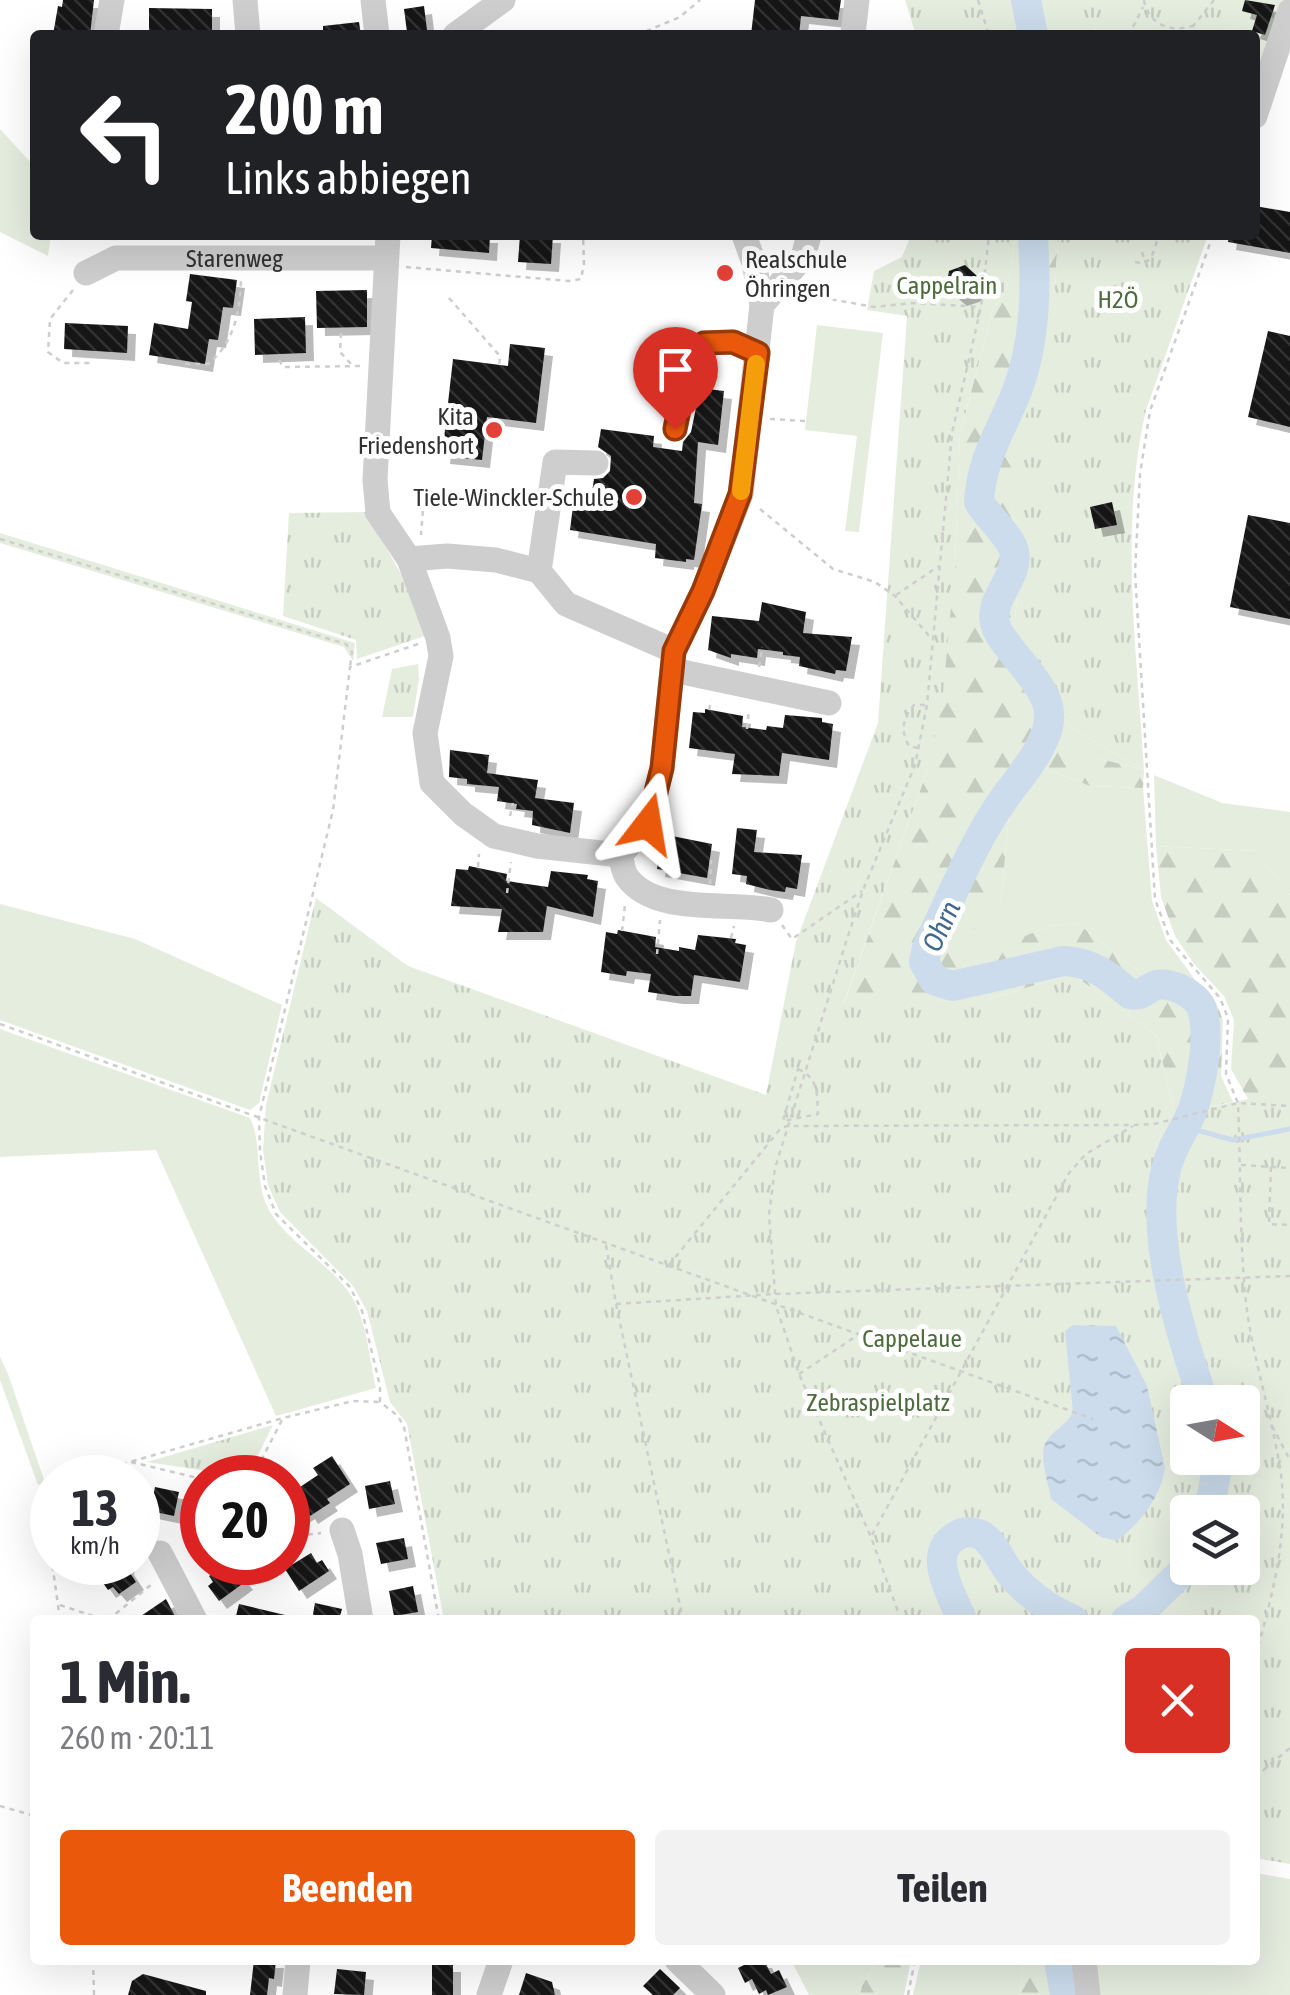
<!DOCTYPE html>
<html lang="de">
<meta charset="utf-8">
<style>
:root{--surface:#fff;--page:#f2f2f3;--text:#2b2b33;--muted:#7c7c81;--accent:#ea580c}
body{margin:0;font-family:"Asap Condensed",sans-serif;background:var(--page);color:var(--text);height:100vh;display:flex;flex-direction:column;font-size:38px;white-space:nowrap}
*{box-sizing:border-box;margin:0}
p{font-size:32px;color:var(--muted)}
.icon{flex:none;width:55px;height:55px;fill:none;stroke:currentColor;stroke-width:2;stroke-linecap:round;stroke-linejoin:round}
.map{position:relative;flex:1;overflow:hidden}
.side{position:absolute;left:30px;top:1615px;width:1230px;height:350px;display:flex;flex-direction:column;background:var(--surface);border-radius:10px;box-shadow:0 10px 40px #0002}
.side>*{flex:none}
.banner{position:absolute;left:30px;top:30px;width:1230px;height:210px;border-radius:10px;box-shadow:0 10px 40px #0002;background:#202124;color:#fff;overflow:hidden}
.needle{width:65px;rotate:101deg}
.tools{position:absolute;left:1170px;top:1385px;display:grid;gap:20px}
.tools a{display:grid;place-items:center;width:90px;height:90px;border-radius:10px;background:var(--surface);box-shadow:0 10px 40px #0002;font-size:50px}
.speed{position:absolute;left:30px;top:1455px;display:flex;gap:20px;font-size:50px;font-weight:700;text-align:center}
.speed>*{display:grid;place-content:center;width:130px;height:130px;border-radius:50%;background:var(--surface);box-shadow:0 10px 40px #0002;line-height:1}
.speed small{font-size:25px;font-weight:400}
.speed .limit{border:15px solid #d22;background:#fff;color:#111}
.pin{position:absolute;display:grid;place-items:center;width:85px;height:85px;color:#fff;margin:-102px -42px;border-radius:50% 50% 50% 0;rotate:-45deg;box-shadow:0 0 10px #0007}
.pin .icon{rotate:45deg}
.me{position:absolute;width:110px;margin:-55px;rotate:14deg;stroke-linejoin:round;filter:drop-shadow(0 0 8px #0008)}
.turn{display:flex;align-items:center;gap:35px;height:210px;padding:0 30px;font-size:45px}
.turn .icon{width:130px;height:130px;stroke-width:2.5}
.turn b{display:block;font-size:70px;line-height:85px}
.round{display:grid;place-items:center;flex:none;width:105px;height:105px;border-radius:10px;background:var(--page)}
.headline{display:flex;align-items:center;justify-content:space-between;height:170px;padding:0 30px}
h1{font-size:60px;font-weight:700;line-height:75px}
.primary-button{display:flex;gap:20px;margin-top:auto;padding:20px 30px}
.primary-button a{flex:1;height:115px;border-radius:10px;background:var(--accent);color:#fff;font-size:40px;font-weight:700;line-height:115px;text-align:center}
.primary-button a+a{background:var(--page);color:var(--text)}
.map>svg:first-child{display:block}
</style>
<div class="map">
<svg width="1290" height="1995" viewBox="0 0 1290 1995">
<defs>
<pattern id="forest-firs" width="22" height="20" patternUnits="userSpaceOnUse" patternTransform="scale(2.5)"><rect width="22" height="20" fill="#e5eddf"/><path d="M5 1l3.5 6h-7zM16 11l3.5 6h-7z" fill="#c5ccc0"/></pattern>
<pattern id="park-tufts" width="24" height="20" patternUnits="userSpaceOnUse" patternTransform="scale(2.5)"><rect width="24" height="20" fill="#e5eddf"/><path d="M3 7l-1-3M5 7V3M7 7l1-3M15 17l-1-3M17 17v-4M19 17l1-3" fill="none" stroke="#c5ccc0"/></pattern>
<pattern id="water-ripples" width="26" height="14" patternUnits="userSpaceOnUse" patternTransform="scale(2.5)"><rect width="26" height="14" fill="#ccdcec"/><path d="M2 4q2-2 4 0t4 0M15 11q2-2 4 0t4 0" fill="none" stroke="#b0bdcb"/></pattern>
<pattern id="building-back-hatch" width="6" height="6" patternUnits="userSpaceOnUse" patternTransform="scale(2.5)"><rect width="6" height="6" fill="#181818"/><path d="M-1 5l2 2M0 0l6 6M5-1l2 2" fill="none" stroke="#313131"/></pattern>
<filter id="shadow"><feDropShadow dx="8" dy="8" stdDeviation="0" flood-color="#0004"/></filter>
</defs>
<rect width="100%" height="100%" fill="#fff"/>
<g fill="#e5eddf">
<path d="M0 129 35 167V235H51L48 256 0 232Z"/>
<path d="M817 325 883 333 859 532 845 531 857 436 805 430Z"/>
<path d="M0 533 355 643 353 661 344 647 0 543Z"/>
<path d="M1068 726 1144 770 1053 747Z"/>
<path d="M1041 767 1090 786 1143 788 1152 901 1166 940 1196 981 1141 973 1077 923 1051 926 968 958 960 942 1001 902 1009 813Z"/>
<path d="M1154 775 1222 803 1290 812V895L1256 851 1156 846Z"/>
<path d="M0 904 135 939 282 1005 259 1103 250 1110 0 1020Z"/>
<path d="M0 1029 250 1118C264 1146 252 1185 272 1215 291 1244 328 1263 348 1291 367 1317 369 1358 376 1388L276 1416 156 1150 0 1157Z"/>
<path d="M0 1357 8 1374 45 1483 38 1485 0 1380Z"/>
<path d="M1255 1873 1290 1879V1995H1092L1088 1960H1255Z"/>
<path d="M791 1960H877L862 1986 860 1995H809Z"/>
<path d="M921 1960H1023L1020 1995H913Z"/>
</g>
<g fill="url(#forest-firs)">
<path d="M1016 235H1058L1055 290 1012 508 1021 549 1014 631 1054 688 1068 726 1054 747 1144 770 1143 788 1090 786 1041 767 1009 813 1001 902 961 943 969 957 1051 926 1077 923 1141 973 1196 981 1215 1000 1223 1020 1221 1076 1233 1102 1175 1115 1156 1035 1072 974 983 1001 844 1003 927 771 955 564 960 434 992 312 1007 288Z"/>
<path d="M1156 846 1256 851 1290 895V1099H1248L1231 1069 1234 1020 1224 996 1194 964 1175 936 1161 897Z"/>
<path d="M877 1960H911L904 1995H860L862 1986Z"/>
<path d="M1023 1960H1080L1084 1995H1020Z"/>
</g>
<g fill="url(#park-tufts)" fill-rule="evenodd">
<path d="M905 0H1286L1255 99V35H1095L1096 28 1092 35H916Z"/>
<path d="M911 235H1016L1007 288 992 312 960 434 955 564 942 704 927 771 844 1002 983 1001 1072 974 1156 1035 1175 1115 1248 1099H1290V1864L1255 1858V1620H444L407 1424 390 1402 367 1311 353 1286 280 1212 268 1185 263 1150 266 1105 316 898 408 966 766 1095 796 942 878 723 907 316 867 310 874 271 902 257ZM1188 1402H1242V1458H1188ZM1188 1512H1242V1568H1188Z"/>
<path d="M1058 235H1208L1146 410C1119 526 1137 652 1144 770L1068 726 1054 688 1014 631 1021 549 1012 508 1014 468 1055 290Z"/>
<path d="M366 512 418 604 428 635 357 659 356 640 283 616 289 513Z"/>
<path d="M418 664 419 680 413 717H382L392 669Z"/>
<path d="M273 1425 247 1477 147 1462Z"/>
</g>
<path fill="url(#water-ripples)" d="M1073 1325 1116 1326 1147 1386 1165 1468C1161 1497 1140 1523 1117 1541L1101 1537 1051 1499C1049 1485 1038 1454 1046 1442 1053 1430 1067 1425 1073 1412L1065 1331Z"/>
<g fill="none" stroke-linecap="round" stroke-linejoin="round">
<path stroke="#ccdcec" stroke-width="5" d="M1185 1127 1233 1140 1290 1129"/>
<g stroke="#ccdcec" stroke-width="30">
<path d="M1026 0 1033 35"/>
<path d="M1033 235C1036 287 1036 341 1017 391 1002 429 981 459 979 502 988 517 1010 536 1014 551 1020 576 989 598 995 623 999 644 1040 676 1048 706 1050 715 1049 727 1045 736 1034 764 1011 786 995 812 968 854 949 903 927 948L924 962 934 980 952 986 1064 961C1092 962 1109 976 1130 994 1144 997 1145 988 1157 985 1171 982 1189 992 1198 1002 1214 1022 1201 1091 1191 1114 1183 1133 1170 1149 1166 1170 1149 1236 1182 1339 1204 1402"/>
<path d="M1209 1512 1216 1473 1215 1458"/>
<path d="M962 1620C953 1596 924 1553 958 1535 964 1531 975 1532 981 1535 994 1542 1001 1562 1010 1573 1027 1594 1049 1609 1073 1620"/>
<path d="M1126 1620 1144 1609 1188 1566"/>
<path d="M1059 1960 1065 1995"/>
</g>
</g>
<g fill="url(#building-back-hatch)" filter="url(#shadow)">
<path d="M63 0H94L90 35H53L58 6 62 7Z"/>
<path d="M755 0H841L838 20 801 16 799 35H751Z"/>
<path d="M1245 0 1275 5 1265 35 1252 31 1257 15 1242 11Z"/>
<path d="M424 6 427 30 407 32 404 9Z"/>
<path d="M149 8 212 9V35H149Z"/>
<path d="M359 22 361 35H323V26Z"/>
<path d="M1255 206 1290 212V253L1228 242 1229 235H1255Z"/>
<path d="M432 235H490L489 253 431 248Z"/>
<path d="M520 235H553L551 264 518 262Z"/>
<path d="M965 265 977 276 974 293 959 298 946 287 949 271Z"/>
<path d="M190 274 237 280 233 308 223 307 218 340 209 339 205 364 149 355 154 323 188 329 192 302 186 301Z"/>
<path d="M367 290V327L317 328 316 291Z"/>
<path d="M305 317 306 353 255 355 254 319Z"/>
<path d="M65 323 128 326 127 353 64 349Z"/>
<path d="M1268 331 1290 336V427L1248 417Z"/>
<path d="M510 344 545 348 536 423 487 417 482 460 442 456 453 359 508 366Z"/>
<path d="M700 388 724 391 718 445 698 442 694 503 702 504 694 560 686 559V562L655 558 656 544 570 530 575 490 592 492 594 479 603 478 610 471 611 456 598 447 601 429 654 436 653 447 682 451 683 442 691 432Z"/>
<path d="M1112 502 1117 525 1095 529 1090 507Z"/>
<path d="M1248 515 1290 523V619L1230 607Z"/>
<path d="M762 602 806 612 803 633 852 637 846 671 836 670 835 674 799 666 800 657 783 655V652L758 649 757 658 731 654V658L708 650 712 616 759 621Z"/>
<path d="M705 709 743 716 742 727 766 730 767 726 783 728 785 715 822 718V722L833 724 829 760 782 753 779 776 732 774 735 754 689 748 693 712 705 713Z"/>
<path d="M450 750 489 755 487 773 538 780 535 798 574 803 570 833 532 825 533 811 516 809 517 804 497 801 499 787 467 784V779L449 777Z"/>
<path d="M737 828 757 830 754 852 802 855 797 889 786 887 785 892 770 890 746 884 747 876 732 874Z"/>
<path d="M662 834 712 844 707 878 657 869Z"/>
<path d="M469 866 507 874 506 881 548 887 551 871 588 875 587 879 598 881 593 917 547 906 543 932H498L502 909 451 906 456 869 468 870Z"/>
<path d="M618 930 656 937 655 947 679 951V947L695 950 698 935 736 939 735 943 746 945 740 982 694 975 691 996H675L648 992 651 974 627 971 626 976 601 972 606 932 617 934Z"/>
<path d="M332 1456 350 1484 327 1499 330 1503 310 1516 307 1511 288 1524V1495L318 1475 313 1468Z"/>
<path d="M390 1481 395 1504 369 1509 365 1486Z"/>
<path d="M155 1487 179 1492 174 1516 150 1511Z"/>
<path d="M404 1538 408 1559 381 1564 376 1543Z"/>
<path d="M311 1553 317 1563 322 1560 329 1571 299 1591 285 1569Z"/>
<path d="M112 1562H127L126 1567 136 1582 119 1594 113 1587 108 1590 98 1576 112 1567Z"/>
<path d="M229 1562 245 1582 219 1601 208 1586 213 1582 209 1576Z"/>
<path d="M413 1586 418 1612 394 1616 389 1591Z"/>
<path d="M166 1599 177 1620H135Z"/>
<path d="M315 1603 342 1609 339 1620H317L313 1614Z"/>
<path d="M239 1604 285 1615 284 1620H235Z"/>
<path d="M254 1960H276L274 1979 269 1978 267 1995H250Z"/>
<path d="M754 1960H764L771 1974 779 1970 787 1987 768 1995 766 1990 759 1994 752 1979 745 1983 738 1968Z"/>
<rect x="432" y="1964" width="21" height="31"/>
<path d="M337 1969 366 1972 364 1995 334 1994Z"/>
<path d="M660 1969 680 1988 673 1995H653L643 1986Z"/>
<path d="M526 1973 552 1982 555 1995H519Z"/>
<path d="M143 1974 206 1991V1995H128L132 1981Z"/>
</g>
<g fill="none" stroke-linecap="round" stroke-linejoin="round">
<g stroke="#cecece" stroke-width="2.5" stroke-dasharray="5 5" stroke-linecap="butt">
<path d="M978 0 989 35"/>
<path d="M1144 0C1148 24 1170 33 1192 26"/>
<path d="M1133 27 1143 7"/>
<path d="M637 35 680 17 700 0"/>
<path d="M1186 35 1214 0"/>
<path d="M1213 235 1150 411 1140 474 1135 573 1155 899 1170 940 1220 998 1228 1018 1226 1074 1238 1103C1241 1169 1239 1236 1246 1303 1253 1359 1271 1412 1280 1468 1290 1532 1272 1597 1255 1658"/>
<path d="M1142 252 1145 262"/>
<path d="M1135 262C1155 267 1152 248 1160 235"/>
<path d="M406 267 569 281 581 279 584 264 583 235"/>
<path d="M73 290 50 319 48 352 63 363H94"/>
<path d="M802 294 874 307 913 303 981 307"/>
<path d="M449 298 500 356 499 368"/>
<path d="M341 333 340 352 352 365"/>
<path d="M279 360 283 367 361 366"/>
<path d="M185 364H208C234 343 240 312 241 280"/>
<path d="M770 419 805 421"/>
<path d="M413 494 423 509 421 535"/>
<path d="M760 509 833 569 875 582 895 596 930 637"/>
<path d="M0 539 346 644 352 652 350 666"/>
<path d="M896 595 939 566"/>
<path d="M418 644 350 667 333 810 259 1117 260 1151 265 1186 276 1214 350 1287 362 1311 380 1386V1402L398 1416 404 1427 439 1620"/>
<path d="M759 667 762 647"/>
<path d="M709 710 711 700"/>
<path d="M747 729 749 709"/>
<path d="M918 748 909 746C900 731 903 717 914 705H926"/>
<path d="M510 816 513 803"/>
<path d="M478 867 479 854"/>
<path d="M710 884 711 860"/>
<path d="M507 893 511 862"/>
<path d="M782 925 792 939 862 891"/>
<path d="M622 931 625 905"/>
<path d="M731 938 734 926"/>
<path d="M657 954 660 920"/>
<path d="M0 1024 1093 1419"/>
<path d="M798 1069C819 1078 817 1095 818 1114L783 1121Z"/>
<path d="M1241 1165 1290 1168"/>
<path d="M1271 1167 1269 1224 1290 1225"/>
<path d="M606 1245 616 1304 683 1620"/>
<path d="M669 1265 781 1128 787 1126 1134 1125 1154 1124 1238 1103 1290 1106"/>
<path d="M616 1304 775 1294 1290 1276"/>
<path d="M799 1374 858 1335"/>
<path d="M1272 1426 1290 1460"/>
<path d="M131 1462 202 1479"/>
<path d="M74 1478 283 1418 353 1401 379 1402"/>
<path d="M252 1478 283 1418"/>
<path d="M52 1488 44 1504 60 1620"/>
<path d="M872 1535 1069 1173 1086 1154 1133 1126"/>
<path d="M288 1537 321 1533"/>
<path d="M60 1605 105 1620"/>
<path d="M108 1620 152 1584"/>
<path d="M901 1620 871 1537 799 1374 776 1306 769 1215 775 1168 847 939 863 890 915 765 927 705 952 433 981 307 989 235"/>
<path d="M1255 1777 1290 1748"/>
<path d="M0 1806 35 1816"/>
<path d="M93 1960 94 1995"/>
<path d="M908 1995 915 1960"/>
</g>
<g stroke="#cecece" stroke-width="25">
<path d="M245 0 248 35"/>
<path d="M373 0 377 35"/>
<path d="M853 34 857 0"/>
<path d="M106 35 112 0"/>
<path d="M455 35 503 0"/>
<path d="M1255 116 1290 11"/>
<path d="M388 235 375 480 378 513 409 559 438 638 441 656 425 733 432 783 463 814 494 836 537 846 620 855"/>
<path id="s1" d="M86 273 116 258H386"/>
<path d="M762 305 803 257 809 235"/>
<path d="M675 429 689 359 704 343 733 342 758 353"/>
<path d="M409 559 447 556 496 560 539 571 566 604 674 651"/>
<path d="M539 571 555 462 596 463"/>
<path d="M673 670 829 703"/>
<path d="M620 855 648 824 662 768 674 651 703 591 741 494 762 305 754 263 744 235"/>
<path d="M620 855C622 861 623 872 627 877 655 916 729 901 771 910"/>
<path d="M342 1530 350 1554 361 1620"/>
<path d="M160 1553 195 1620"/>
<path d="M677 1960 713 1995"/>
<path d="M1084 1960 1088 1995"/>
<path d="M295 1995 298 1960"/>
<path d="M489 1995 501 1960"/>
</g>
</g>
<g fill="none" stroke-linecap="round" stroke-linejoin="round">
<defs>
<path id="route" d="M648 824 662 768 674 651 703 591 740 494 758 353 733 342 704 343 689 360 675 429"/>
</defs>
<use href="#route" stroke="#983908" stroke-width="25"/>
<use href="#route" stroke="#ea580c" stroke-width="18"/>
<path stroke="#f59e0b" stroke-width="18" d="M741 491 756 364"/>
</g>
<g fill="#e34038" stroke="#fff" stroke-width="4">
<circle cx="725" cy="273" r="10"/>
<circle cx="494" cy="430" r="10"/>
<circle cx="634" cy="497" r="10"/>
</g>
<g text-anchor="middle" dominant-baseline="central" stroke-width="10" stroke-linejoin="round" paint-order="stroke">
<g font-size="25" fill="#313131" stroke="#fff">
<text stroke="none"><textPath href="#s1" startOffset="152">Starenweg</textPath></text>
</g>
<g font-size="25" fill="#313131" stroke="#fff" text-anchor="end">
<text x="745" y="259" text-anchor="start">Realschule<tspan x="745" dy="29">Öhringen</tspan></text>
<text x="474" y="416">Kita<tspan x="474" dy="29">Friedenshort</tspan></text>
<text x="614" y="497">Tiele-Winckler-Schule</text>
</g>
<g font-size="25" fill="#4e6c3e" stroke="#fff">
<text x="947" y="285">Cappelrain</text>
<text x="1118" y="299">H2Ö</text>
<text x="912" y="1338">Cappelaue</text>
<text x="878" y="1402">Zebraspielplatz</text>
</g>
<g font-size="28" font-style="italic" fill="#3f6893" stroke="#fff">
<text transform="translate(941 926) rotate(-65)">Ohrn</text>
</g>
</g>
</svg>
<div class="tools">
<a><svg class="needle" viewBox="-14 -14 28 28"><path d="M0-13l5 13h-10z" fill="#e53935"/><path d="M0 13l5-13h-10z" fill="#7c7c81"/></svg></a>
<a><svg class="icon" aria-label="layers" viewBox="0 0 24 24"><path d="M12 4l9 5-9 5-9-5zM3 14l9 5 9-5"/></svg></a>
</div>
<div class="speed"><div>13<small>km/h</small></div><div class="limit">20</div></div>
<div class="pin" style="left:675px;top:429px;background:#d93025"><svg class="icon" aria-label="arrive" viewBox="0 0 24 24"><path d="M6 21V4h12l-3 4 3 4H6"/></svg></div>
<svg class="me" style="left:648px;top:824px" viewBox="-20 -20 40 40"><path d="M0-17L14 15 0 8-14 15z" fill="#ea580c" stroke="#fff" stroke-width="4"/></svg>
<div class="banner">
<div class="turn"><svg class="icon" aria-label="left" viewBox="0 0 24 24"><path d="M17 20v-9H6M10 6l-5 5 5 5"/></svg><div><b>200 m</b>Links abbiegen</div></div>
</div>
<section class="side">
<div class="headline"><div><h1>1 Min.</h1><p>260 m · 20:11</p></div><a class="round" style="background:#d93025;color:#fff"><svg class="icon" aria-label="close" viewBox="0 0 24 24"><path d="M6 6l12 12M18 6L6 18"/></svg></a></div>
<div class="primary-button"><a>Beenden</a><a>Teilen</a></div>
</section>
</div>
